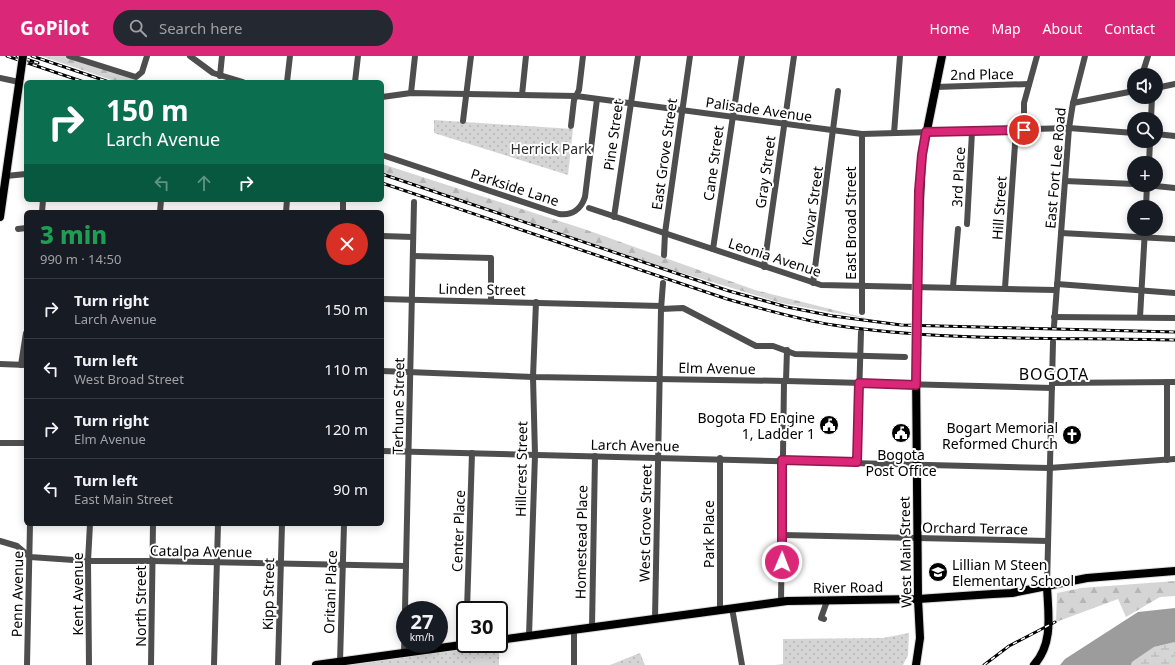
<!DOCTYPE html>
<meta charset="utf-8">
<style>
:root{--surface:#171b24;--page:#242831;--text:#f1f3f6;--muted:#9ea1a6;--line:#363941;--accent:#db2777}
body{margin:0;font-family:"Noto Sans",sans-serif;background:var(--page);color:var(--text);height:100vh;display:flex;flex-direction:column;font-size:15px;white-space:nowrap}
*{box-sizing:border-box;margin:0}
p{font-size:13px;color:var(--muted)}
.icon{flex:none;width:22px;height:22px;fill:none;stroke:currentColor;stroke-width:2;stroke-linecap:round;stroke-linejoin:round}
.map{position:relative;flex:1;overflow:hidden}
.details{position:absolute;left:24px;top:154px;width:360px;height:316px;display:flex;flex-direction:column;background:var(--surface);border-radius:6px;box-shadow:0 2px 10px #0003}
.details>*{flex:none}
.banner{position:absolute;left:24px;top:24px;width:360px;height:122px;border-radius:6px;box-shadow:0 2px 10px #0003;background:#0b6e4f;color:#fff;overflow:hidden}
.fabs{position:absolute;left:1127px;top:12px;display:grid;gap:8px}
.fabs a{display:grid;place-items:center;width:36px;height:36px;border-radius:50%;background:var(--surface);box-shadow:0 2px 10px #0003;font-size:20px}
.speed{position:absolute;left:396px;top:545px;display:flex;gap:8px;font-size:20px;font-weight:700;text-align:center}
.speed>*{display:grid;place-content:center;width:52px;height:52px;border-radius:50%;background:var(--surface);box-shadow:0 2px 10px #0003;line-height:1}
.speed small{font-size:10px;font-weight:400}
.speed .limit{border:2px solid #111;border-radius:6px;background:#fff;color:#111}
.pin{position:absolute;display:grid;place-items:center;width:34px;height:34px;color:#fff;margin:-17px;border:2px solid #fff;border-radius:50%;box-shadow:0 1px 4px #0007}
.me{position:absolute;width:44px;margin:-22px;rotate:1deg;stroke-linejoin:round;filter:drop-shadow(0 0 3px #0008)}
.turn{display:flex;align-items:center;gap:14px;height:84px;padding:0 16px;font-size:18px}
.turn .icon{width:52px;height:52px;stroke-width:2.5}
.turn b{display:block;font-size:28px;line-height:34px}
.lanes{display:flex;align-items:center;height:38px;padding:0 16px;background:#0003;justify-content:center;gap:20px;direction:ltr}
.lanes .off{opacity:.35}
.round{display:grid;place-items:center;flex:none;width:42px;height:42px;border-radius:21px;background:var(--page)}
.headline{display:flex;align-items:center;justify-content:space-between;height:68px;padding:0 16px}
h1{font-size:24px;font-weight:800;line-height:30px;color:#1e9e55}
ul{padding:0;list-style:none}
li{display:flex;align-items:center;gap:12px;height:60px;padding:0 16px;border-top:1px solid var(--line)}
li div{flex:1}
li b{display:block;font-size:15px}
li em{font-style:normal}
header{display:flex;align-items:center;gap:24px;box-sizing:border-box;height:56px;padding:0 20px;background:var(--accent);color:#fff}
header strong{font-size:19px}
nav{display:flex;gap:22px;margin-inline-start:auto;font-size:14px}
.search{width:280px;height:36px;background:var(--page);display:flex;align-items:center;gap:10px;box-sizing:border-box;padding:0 14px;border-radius:22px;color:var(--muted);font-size:15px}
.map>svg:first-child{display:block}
</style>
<header>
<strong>GoPilot</strong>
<div class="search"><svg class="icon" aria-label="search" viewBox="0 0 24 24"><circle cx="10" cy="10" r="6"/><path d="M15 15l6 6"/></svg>Search here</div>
<nav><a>Home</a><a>Map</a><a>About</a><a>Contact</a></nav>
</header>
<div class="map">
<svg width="1175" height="609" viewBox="0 0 1175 609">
<defs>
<pattern id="forest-firs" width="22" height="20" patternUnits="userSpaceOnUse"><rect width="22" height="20" fill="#d5d5d5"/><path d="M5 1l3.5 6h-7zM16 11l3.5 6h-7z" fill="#b5b5b5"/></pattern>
<pattern id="wetland-marsh" width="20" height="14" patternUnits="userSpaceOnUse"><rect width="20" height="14" fill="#d5d5d5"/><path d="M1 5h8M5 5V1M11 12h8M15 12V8" fill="none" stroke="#b5b5b5"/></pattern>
<pattern id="park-dots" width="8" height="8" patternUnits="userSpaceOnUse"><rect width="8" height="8" fill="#d5d5d5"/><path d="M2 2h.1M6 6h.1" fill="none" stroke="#b5b5b5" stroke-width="1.8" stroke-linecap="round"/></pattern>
</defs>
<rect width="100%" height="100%" fill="#fff"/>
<g fill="url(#forest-firs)">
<path d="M41 0H67L144 26H118Z"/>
<path d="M382 108 587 174 755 234 874 264 781 247 662 211 382 116Z"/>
<path d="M1175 525V540L1160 541 1126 561 1118 543 1056 566 1057 537 1081 532Z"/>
</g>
<path fill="url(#wetland-marsh)" d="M1175 586V609H1131L1132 606 1154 591Z"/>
<g fill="url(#park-dots)">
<path d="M434 64 573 73 568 119 434 77Z"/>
<path d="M909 577 908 599 903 609H775L783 608V583L883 582Z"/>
<path d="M499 584V609H344L469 588H499Z"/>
<path d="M640 597 645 609H610Z"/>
</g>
<g fill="#d5d5d5">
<path d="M558 86 570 88 568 98 557 96Z"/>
<path d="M488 601 489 608 473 609 472 603Z"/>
</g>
<path fill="#9c9c9c" d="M1175 552V586L1154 591 1132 606 1131 609H1060L1065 603 1138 556Z"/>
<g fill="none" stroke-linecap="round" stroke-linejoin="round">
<defs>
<g id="major">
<path d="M0 161 20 21"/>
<path d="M917 211 922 99 942 0"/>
<path d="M499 584 787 545 918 543 993 538 1012 537 1087 522 1175 515"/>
<path d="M316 609 469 588"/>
<path d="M916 609 920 582 918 543 916 311"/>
<path d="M1034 609C1054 587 1048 557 1047 530"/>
</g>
</defs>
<use href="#major" stroke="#dbdbdb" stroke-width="10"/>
<g stroke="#4e4e4e" stroke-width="6">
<path d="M69 0 136 21 142 16 147 0"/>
<path d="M190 0 213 17 243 26"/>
<path d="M1142 19 1148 0"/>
<path d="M220 20 222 0"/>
<path d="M0 22 19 26"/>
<path d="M287 26 290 0"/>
<path d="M355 26 358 0"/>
<path d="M936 31 1029 28"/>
<path d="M1156 32 1175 28"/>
<path d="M411 37 415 0"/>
<path d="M522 39 526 0"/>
<path d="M382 41 411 37 576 40 862 78 1069 72 1134 77"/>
<path d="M1073 47 1134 35"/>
<path d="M1151 63 1152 41"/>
<path d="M463 65 471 0"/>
<path d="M571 70 574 44 579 34 583 0"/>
<path d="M1024 74V47L1037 0"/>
<path d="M894 77 900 0"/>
<path d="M1156 78 1175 80"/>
<path d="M382 99 559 158C572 160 581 153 585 141L597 43"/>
<path d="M1149 107 1150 85"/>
<path d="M6 120 26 118"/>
<path d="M1065 125 1134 128"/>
<path d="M1146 129 1175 132"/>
<path d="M1146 151 1147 129"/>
<path d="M589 152 821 229 1056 234"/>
<path d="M42 156 43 144"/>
<path d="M160 156 161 144"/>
<path d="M286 156 287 144"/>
<path d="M343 156V144"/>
<path d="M614 161 638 0"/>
<path d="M967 168 972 76"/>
<path d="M18 173 26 172"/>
<path d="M1061 177 1175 183"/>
<path d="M382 180 413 181"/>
<path d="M713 193 742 0"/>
<path d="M664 199 665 177 690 0"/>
<path d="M413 200 491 202V245"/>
<path d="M764 211 794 0"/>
<path d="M813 227 838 35"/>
<path d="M1057 228 1175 237"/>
<path d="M953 231 958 173"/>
<path d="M1005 232 1016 74"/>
<path d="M382 243 661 250"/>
<path d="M661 253 683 252 756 290H773L795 298 905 301"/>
<path d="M862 256V78"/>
<path d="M1054 261 1175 262"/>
<path d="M1140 261 1145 173"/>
<path d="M1054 270 1069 72 1073 47 1085 0"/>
<path d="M0 308 26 309"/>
<path d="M21 309 26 277"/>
<path d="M382 315 533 321 786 325 1052 332"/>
<path d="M786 325 787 294"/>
<path d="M1052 327 1175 326"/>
<path d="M0 387H26"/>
<path d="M382 395 1049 412 1175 403"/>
<path d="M1167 404V326"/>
<path d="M857 406 861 276"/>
<path d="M783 479 1048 485"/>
<path d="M0 485 17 490 30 501 88 505H152L406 510"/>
<path d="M1047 530 1053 286"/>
<path d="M781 546 784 325"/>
<path d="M732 552 742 609"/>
<path d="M405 554 414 146"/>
<path d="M467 554 472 397"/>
<path d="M720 554V402"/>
<path d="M655 563 661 253 663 227"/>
<path d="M824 563 821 562 827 545"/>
<path d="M592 571 595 400"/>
<path d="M574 574V609"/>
<path d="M529 580 535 399 533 321 536 246"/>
<path d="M404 597 405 555"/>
<path d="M340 606 344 468"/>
<path d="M27 609 30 468"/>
<path d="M89 609 88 505 90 468"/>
<path d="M151 609 153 468"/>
<path d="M214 609 218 468"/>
<path d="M278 609 282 468"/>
</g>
<use href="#major" stroke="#000" stroke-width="8"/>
<defs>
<g id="rail">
<path d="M7 0 84 26"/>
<path d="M17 0 38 7"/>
<path d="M32 0 109 26"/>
<path d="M382 118 729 235 787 251 833 260 901 269 1175 276"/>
<path d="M382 127 727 243C762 253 797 263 833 269 945 286 1062 281 1175 284"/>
<path d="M984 609 1009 590 1055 566"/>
</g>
</defs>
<use href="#rail" stroke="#000" stroke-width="3"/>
<use href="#rail" stroke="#fff" stroke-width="1.5" stroke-dasharray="4.5" stroke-linecap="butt"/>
<defs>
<g id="major-bridge">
<path d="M20 21 23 0"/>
<path d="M916 311 917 211"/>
</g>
</defs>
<use href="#major-bridge" stroke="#dbdbdb" stroke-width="10" stroke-linecap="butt"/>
<use href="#major-bridge" stroke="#000" stroke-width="8"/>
</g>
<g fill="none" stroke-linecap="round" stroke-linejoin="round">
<defs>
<path id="route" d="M782 506V404L857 406 859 327 916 329 919 135 922 99 926 76 1024 74"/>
</defs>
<use href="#route" stroke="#8e194d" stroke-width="10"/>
<use href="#route" stroke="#db2777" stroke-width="7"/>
</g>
<defs>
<symbol id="civic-disc" viewBox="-11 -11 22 22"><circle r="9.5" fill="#000" stroke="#fff"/><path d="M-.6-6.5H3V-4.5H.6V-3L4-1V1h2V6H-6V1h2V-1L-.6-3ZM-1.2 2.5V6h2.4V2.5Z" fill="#fff"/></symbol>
<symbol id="church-disc" viewBox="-11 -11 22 22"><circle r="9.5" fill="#000" stroke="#fff"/><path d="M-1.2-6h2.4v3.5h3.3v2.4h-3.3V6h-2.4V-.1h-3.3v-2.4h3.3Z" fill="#fff"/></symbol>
<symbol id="school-disc" viewBox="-11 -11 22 22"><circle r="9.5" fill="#000" stroke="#fff"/><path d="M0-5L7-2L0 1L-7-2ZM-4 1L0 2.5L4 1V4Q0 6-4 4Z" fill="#fff"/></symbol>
</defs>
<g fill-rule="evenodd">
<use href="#civic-disc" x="818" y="358" width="22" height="22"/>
<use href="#civic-disc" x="890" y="366" width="22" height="22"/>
<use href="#church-disc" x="1061" y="368" width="22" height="22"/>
<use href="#school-disc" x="927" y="505" width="22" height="22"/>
</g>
<g text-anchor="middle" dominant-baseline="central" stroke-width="4" stroke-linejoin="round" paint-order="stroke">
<g font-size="14" fill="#000" stroke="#fff">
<text transform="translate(982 18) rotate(-1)">2nd Place</text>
<text transform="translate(759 53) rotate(8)">Palisade Avenue</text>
<text transform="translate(613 79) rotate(-82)">Pine Street</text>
<text transform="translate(664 98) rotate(-82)">East Grove Street</text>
<text transform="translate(713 107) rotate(-82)">Cane Street</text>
<text transform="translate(1055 112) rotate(-85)">East Fort Lee Road</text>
<text transform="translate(765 116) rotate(-82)">Gray Street</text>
<text transform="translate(958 121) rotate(-87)">3rd Place</text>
<text transform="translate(515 131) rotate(18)">Parkside Lane</text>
<text transform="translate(812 150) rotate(-82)">Kovar Street</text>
<text transform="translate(999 152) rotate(-86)">Hill Street</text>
<text transform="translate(850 167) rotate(-90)">East Broad Street</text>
<text transform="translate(775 201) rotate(18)">Leonia Avenue</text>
<text transform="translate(482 233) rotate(1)">Linden Street</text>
<text transform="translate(717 312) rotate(1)">Elm Avenue</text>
<text transform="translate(398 350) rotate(-89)">Terhune Street</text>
<text transform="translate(635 389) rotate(1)">Larch Avenue</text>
<text transform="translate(521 413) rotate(-89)">Hillcrest Street</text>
<text transform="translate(645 467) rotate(-89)">West Grove Street</text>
<text transform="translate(975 472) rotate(1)">Orchard Terrace</text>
<text transform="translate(458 475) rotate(-88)">Center Place</text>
<text transform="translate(708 478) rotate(-90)">Park Place</text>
<text transform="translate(581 486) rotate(-89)">Homestead Place</text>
<text transform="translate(201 495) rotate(1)">Catalpa Avenue</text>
<text transform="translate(905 496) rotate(-91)">West Main Street</text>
<text transform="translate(848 531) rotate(-1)">River Road</text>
<text transform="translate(330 536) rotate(-88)">Oritani Place</text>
<text transform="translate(17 538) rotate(-89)">Penn Avenue</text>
<text transform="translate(77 538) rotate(-90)">Kent Avenue</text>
<text transform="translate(268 538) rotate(-89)">Kipp Street</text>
<text transform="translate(140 550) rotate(-90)">North Street</text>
</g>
<g font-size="14" fill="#2c2c2c" stroke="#fff">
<text x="551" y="92">Herrick Park</text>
</g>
<g font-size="14" fill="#000" stroke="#fff" text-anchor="end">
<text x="815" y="361">Bogota FD Engine<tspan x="815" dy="16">1, Ladder 1</tspan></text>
<text x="1058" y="371">Bogart Memorial<tspan x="1058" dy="16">Reformed Church</tspan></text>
<text x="901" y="398" text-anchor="middle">Bogota<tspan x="901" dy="16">Post Office</tspan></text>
<text x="952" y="508" text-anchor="start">Lillian M Steen<tspan x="952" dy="16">Elementary School</tspan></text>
</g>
<g font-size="16" letter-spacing="1" fill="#000" stroke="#fff">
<text x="1054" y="318">BOGOTA</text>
</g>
</g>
</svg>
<div class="fabs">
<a><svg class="icon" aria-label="sound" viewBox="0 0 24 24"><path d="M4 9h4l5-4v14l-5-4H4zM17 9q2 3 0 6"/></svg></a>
<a><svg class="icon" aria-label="search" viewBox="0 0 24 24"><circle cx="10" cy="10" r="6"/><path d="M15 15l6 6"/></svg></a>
<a>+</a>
<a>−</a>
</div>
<div class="speed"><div>27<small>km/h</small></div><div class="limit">30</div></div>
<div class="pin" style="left:1024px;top:74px;background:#d93025"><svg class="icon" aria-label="arrive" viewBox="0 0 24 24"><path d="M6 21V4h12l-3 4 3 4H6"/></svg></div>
<svg class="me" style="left:782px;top:506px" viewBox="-20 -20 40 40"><circle r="17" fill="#db2777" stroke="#fff" stroke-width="3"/><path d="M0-11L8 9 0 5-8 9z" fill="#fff"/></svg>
<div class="banner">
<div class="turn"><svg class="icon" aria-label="right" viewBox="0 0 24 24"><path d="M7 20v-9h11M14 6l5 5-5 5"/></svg><div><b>150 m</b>Larch Avenue</div></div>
<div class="lanes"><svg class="icon off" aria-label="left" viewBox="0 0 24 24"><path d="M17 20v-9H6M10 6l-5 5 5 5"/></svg><svg class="icon off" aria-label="ahead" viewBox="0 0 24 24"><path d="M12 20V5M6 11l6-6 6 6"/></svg><svg class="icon" aria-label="right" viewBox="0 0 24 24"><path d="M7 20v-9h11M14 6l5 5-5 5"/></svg></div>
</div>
<section class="details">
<div class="headline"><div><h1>3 min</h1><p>990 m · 14:50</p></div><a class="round" style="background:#d93025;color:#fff"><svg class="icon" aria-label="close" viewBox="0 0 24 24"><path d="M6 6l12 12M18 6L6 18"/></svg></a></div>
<ul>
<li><svg class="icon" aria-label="right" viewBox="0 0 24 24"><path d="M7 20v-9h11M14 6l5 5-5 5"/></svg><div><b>Turn right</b><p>Larch Avenue</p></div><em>150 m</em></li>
<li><svg class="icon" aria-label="left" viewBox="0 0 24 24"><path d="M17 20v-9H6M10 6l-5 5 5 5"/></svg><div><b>Turn left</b><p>West Broad Street</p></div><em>110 m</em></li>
<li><svg class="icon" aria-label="right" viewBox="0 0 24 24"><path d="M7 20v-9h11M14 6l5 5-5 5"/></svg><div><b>Turn right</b><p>Elm Avenue</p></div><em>120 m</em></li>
<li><svg class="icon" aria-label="left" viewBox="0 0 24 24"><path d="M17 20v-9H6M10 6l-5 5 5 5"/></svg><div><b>Turn left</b><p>East Main Street</p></div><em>90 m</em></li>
</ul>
</section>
</div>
